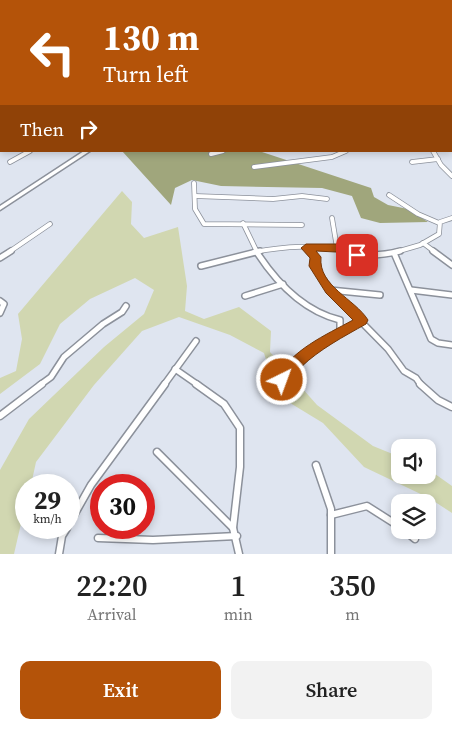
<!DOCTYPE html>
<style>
:root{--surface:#fff;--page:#f2f2f2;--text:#222;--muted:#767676;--accent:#b45309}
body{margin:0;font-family:"Source Serif 4",serif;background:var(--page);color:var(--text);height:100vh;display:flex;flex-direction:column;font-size:19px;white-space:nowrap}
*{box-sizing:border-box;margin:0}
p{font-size:16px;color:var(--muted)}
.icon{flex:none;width:28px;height:28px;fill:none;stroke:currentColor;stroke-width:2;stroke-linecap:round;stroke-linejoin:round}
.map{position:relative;height:554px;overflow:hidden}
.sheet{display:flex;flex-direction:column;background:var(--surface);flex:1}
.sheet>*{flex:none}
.guide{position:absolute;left:0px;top:0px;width:452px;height:152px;box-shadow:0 2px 8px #0003;background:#b45309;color:#fff;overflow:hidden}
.tools{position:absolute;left:391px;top:439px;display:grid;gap:10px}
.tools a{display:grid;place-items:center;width:45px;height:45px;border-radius:10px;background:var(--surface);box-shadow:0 2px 8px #0003;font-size:25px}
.speed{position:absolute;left:15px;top:474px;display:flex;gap:10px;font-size:25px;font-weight:700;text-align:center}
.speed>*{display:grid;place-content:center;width:65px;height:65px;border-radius:50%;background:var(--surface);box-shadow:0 2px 8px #0003;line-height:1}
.speed small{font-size:12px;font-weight:400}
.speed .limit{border:8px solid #d22;background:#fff;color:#111}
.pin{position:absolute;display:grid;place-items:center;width:42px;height:42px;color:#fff;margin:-21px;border-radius:10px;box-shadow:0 2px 8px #0006}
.me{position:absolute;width:55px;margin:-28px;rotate:42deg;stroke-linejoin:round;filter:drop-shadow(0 0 4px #0008)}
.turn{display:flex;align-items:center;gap:18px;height:105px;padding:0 20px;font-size:22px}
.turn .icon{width:65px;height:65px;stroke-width:2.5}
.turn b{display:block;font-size:35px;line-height:42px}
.then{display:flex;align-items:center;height:48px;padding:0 20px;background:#0003;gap:10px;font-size:19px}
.eta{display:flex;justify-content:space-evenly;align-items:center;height:85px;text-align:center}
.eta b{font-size:30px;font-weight:600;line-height:35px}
.primary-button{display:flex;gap:10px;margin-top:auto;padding:10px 20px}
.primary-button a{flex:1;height:58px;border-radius:10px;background:var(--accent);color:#fff;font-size:20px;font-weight:600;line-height:58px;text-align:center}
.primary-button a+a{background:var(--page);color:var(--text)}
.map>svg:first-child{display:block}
</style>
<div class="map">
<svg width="452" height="554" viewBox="0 0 452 554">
<rect width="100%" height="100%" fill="#dfe5f0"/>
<path fill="#d1d7b1" d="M122 191 132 202 131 224 144 238 178 227 187 286 185 311 204 319 239 307 271 331 270 352 317 405 373 446 400 457V475H428V469L452 486V513L429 498 364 467 323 423 277 395 264 353 230 335 179 317 142 331 94 385 36 462 31 485H26V502L14 554H0V470L29 419 104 347 144 314 154 290 135 278 90 299 60 324 40 364 0 394V378L16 371 22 339 18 314Z"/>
<path fill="#a0a67c" d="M122 151H259L371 188 374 197 388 205 408 209 428 222 380 223 361 218 352 196 322 188 221 186 192 180 175 188 171 205Z"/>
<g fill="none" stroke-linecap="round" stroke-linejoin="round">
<defs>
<g id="minor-far4">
<path d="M0 0 2 1"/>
<path d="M52 0 54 1"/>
<path d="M357 0 368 1"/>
<path d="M33 1 39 0"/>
<path d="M441 1 449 0"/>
</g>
<path id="minor-far3" d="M451 108 452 110"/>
<g id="minor-far2">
<path d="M433 151 441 165 452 176"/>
<path d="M211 154 223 151"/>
<path d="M10 162 30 151"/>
<path d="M412 162 438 159"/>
<path d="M254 167 332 157 346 151"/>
<path d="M194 183 195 209 204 224 302 225"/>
<path d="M389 195 418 214 439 223"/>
<path d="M195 196 273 199 302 196 327 199"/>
<path d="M332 218 337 248"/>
<path d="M243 223 257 252"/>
<path d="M423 243 435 252"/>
<path d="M306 248 310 252"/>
<path d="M9 252 50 224"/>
<path d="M254 252C280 247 323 243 349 252"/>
<path d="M396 252 420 245 439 234 440 222 452 218"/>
</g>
<g id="minor-far1">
<path d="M256 251C276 282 303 311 340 320V332"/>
<path d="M309 251 315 257 314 266 330 290 388 349 404 371 416 378 421 385"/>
<path d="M345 251C364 257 381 256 400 251"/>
<path d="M433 251 452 265"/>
<path d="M394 253 431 339 438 343 452 345"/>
<path d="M0 258 11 251"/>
<path d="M201 266 260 251"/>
<path d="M330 290 380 295"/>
<path d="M411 290 452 295"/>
<path d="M245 296 283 284"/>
<path d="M0 301 4 304 0 313"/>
<path d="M175 369 198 385"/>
<path d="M282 380 318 346 361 321"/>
<path d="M40 385 51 377 64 357 103 324 122 312 126 306"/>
<path d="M164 385 196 341"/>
</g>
<g id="minor">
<path d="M196 384 224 404 240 428V467L233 528 239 554"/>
<path d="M420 384 438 400 452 407"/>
<path d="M0 416 42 384"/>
<path d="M157 452 233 528"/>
<path d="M316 465 331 509V554"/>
<path d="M331 515 367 506 400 527"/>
<path d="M69 524 91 485 165 384"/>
<path d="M404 530 415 539"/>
<path d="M98 538 153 540 237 536"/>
<path d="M59 554 62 536 67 528"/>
</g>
<g id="secondary">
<rect x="367" y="0" width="2" height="1"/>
<path d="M84 151H90L0 210V206Z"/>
</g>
</defs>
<use href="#minor-far4" stroke="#8c919b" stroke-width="4"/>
<use href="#minor-far3" stroke="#8c919b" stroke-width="5"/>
<use href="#minor-far2" stroke="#8c919b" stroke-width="5.5"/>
<use href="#minor-far1" stroke="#8c919b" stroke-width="8"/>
<use href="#minor" stroke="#8c919b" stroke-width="9"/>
<use href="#secondary" stroke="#8c919b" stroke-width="3"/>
<use href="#minor-far4" stroke="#fff" stroke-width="2.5"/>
<use href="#minor-far3" stroke="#fff" stroke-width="3"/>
<use href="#minor-far2" stroke="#fff" stroke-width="4"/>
<use href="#minor-far1" stroke="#fff" stroke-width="5"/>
<use href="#minor" stroke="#fff" stroke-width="6"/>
<use href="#secondary" fill="#fff" fill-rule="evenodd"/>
</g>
<path fill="#b45309" stroke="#753606" d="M306 244H337L360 252 362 255 357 258 336 252 316 251 321 257C318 286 355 299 368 320L366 324C343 337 320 349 301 367 293 374 289 388 278 384L276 380C290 350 326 335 353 320L326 293 309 266 310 258 301 248Z"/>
</svg>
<div class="tools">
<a><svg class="icon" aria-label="sound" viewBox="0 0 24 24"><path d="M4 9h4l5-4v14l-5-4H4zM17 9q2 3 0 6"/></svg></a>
<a><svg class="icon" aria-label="layers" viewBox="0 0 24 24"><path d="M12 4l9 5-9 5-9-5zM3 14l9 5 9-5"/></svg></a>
</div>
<div class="speed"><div>29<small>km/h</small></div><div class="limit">30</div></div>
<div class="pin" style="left:357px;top:255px;background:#d93025"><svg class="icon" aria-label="arrive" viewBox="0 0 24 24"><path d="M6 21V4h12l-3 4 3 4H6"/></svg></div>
<svg class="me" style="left:282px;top:380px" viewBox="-20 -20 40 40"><circle r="17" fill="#b45309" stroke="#fff" stroke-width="3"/><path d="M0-11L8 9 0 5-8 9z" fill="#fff"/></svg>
<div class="guide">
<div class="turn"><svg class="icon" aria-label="left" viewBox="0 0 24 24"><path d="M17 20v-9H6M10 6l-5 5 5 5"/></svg><div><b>130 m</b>Turn left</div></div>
<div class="then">Then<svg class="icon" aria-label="right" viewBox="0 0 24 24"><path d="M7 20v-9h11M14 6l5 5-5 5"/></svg></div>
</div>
</div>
<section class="sheet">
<div class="eta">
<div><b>22:20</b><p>Arrival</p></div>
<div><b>1</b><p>min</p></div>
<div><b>350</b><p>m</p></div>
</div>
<div class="primary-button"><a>Exit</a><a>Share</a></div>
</section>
